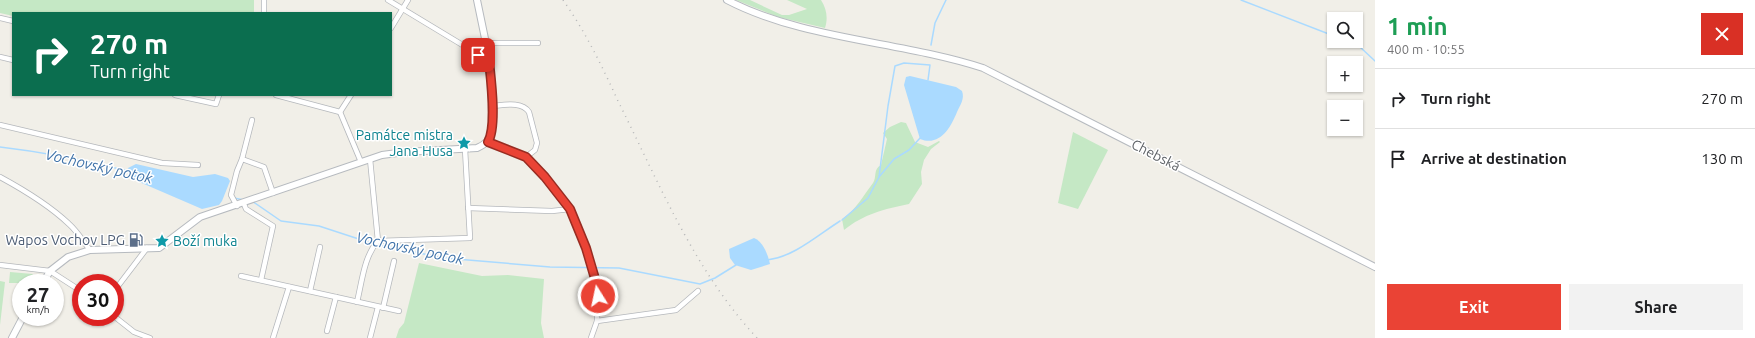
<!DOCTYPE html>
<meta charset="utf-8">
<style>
:root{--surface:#fff;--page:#f2f2f2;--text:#202124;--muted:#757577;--line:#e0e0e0;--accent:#ea4335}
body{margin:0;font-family:Ubuntu,sans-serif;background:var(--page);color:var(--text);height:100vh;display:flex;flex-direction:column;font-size:15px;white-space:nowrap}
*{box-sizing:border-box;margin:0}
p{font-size:13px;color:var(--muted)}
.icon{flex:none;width:22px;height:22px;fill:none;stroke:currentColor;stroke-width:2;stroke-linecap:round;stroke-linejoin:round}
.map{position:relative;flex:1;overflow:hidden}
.sheet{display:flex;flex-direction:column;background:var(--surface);width:380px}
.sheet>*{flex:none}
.guide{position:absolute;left:12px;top:12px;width:380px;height:84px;border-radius:0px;box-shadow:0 1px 3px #0004;background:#0b6e4f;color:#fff;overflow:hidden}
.buttons{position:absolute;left:1327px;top:12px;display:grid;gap:8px}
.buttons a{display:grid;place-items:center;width:36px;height:36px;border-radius:0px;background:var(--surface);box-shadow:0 1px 3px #0004;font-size:20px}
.speed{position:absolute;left:12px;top:274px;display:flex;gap:8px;font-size:20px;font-weight:700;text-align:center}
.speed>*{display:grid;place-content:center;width:52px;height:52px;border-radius:50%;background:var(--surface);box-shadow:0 1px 3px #0004;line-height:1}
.speed small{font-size:10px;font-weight:400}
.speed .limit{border:6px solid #d22;background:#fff;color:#111}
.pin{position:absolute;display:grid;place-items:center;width:34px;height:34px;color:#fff;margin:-17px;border-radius:8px;box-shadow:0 2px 6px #0006}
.me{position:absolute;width:44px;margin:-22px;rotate:350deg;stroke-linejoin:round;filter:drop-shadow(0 0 3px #0008)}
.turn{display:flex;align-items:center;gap:14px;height:84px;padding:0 12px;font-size:18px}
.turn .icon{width:52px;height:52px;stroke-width:2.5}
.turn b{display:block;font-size:28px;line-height:34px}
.round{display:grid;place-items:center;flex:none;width:42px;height:42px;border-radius:0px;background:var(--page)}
.overview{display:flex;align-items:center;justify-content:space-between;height:68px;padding:0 12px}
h1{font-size:24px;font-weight:700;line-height:30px;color:#1e9e55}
.action{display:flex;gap:8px;margin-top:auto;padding:8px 12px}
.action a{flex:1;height:46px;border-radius:0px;background:var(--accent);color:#fff;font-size:16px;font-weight:700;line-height:46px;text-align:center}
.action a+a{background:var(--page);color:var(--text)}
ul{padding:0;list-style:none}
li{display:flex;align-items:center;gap:12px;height:60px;padding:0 12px;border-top:1px solid var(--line)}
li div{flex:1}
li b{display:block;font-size:15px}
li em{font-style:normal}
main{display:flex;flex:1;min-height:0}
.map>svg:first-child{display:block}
</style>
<main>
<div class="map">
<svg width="1375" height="338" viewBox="0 0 1375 338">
<rect width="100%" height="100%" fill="#f1efe8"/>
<g fill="#c5e8c5">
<path d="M0 0H254V13H13V16L0 13Z"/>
<path d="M736 0H750L782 15H789L807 9 787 0H821C827 9 828 19 825 28L778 17Z"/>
<path d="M901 122 906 123 915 142 928 147 939 141 940 142 931 149 924 160 921 172 922 184 909 204C884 209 864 214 844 230L842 219C856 210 863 196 873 183 877 177 873 169 881 165L887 139 883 133 890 127Z"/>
<path d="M1073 132 1108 150 1078 209 1058 203Z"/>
<path d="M419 263 482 276 508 275 544 279 541 323 544 338H396L399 329 404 323Z"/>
<path d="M10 272 33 274 32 283H9Z"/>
<path d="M0 281 5 282 0 325Z"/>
</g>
<g fill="#aadaff">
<path d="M910 76 956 87 962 91C965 99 960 105 957 112 951 127 940 147 920 139L904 85 906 77Z"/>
<path d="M136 164 193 177 215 174 228 178 230 181 222 201 219 205 202 209 137 181 127 171 128 168Z"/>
<path d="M754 238C763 241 768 255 770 264L751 270 735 265 730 258 729 249Z"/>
</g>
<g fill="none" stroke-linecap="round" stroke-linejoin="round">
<g stroke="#aadaff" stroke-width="1.5">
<path d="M1241 0 1334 36"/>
<path d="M1346 41 1360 47 1375 61"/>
<path d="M931 45 935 23 946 0"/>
<path d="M0 147C43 152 85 160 128 171"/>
<path d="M879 177 894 159 909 150 921 137"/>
<path d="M234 198 244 200"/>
<path d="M252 201 281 221 319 226 374 244 444 258 550 267 619 268 700 284 715 278 736 265"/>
<path d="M842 220 868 198 879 177 888 106 895 66 904 63 930 65 928 80"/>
<path d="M767 260C794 257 818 235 840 221"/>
</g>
<defs>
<g id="street">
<path d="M388 0 489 61"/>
<path d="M264 13V0"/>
<path d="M0 18 13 21"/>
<path d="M391 28 408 0"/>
<path d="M486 43H538"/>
<path d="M0 57 13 60"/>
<path d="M175 95 216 104 219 95"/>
<path d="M276 95 340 112 351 95"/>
<path d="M492 106C504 105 522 101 529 112L537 143 535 150 526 157"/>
<path d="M340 112 361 162"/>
<path d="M0 125 162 163 198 165"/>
<path d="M488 142C500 149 516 149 527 158 563 187 585 237 596 281 599 294 597 308 597 321"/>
<path d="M242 159 252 120"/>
<path d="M370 159 378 241 470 238 465 149"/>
<path d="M0 177C24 190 49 205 69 224 77 231 83 241 90 250"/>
<path d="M244 204 246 209 273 226 261 280"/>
<path d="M237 206 231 195 237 171 242 159 264 167 273 193"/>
<path d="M468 208 552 211 570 209"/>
<path d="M0 265 50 271 81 291"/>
<path d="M241 276 399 311"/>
<path d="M115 290 147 248"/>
<path d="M310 291 320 247"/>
<path d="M357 302C362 282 364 256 378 241"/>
<path d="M383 308 394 261"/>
<path d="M115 317 134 332 150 338"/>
<path d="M327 331 336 297"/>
<path d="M273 338 289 287"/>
<path d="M370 338 378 307"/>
<path d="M591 338 597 321 676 310 698 291"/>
</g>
<g id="secondary">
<path d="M727 0C804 40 900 41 983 68L1375 267"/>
<path d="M43 283 50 271 68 257 90 250 159 248 200 217 382 155 405 152 477 148C486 144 490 140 492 130V86L488 53 477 0"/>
<path d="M12 338 23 317"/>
</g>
</defs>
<use href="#street" stroke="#b5b8bc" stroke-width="6"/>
<use href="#secondary" stroke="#b6babf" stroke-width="8"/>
<use href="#street" stroke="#fff" stroke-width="4.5"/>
<use href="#secondary" stroke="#fff" stroke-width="6"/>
<path stroke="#b6b7b8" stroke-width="1.5" stroke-dasharray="1 5" stroke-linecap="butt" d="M563 0C585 31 602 66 618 101 659 183 694 270 757 338"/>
</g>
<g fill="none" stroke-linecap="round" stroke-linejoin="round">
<defs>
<path id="route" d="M478 55 489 61C491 80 497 126 488 142L526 157 545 177 570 209 586 248 596 282 598 296"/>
</defs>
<use href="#route" stroke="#982c22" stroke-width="10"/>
<use href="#route" stroke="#ea4335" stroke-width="7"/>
</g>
<defs>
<symbol id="sight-bare" viewBox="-9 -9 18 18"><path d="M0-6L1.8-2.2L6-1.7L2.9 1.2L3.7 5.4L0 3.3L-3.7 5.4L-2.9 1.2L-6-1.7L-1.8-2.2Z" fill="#0f9aa8" stroke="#fff" stroke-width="2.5" paint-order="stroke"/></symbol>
<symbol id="fuel-bare" viewBox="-9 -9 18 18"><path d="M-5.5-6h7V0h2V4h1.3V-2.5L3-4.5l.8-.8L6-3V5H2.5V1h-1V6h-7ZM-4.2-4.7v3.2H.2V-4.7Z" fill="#5c6f8a" stroke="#fff" stroke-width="2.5" paint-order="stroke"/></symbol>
</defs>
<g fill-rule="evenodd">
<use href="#sight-bare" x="454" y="133" width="20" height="20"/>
<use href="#fuel-bare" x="126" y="230" width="20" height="20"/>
<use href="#sight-bare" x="152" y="231" width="20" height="20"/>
</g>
<g text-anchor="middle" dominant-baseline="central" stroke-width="3" stroke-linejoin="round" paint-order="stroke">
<g font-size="14" fill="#0d838f" stroke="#fff" text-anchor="end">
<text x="453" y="135">Památce mistra<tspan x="453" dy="16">Jana Husa</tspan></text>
<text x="173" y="241" text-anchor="start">Boží muka</text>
</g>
<g font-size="14" fill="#5f6368" stroke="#fff">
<text transform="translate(1156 155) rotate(27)">Chebská</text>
</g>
<g font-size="14" fill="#4e5e75" stroke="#fff" text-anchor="end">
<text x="125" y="240">Wapos Vochov LPG</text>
</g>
<g font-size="15" font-style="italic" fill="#4174aa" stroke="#fff">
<text transform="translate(99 166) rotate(13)">Vochovský potok</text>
<text transform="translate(410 248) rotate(12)">Vochovský potok</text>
</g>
</g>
</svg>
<div class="buttons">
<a><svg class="icon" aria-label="search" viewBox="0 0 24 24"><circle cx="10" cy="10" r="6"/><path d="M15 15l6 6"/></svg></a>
<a>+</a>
<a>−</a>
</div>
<div class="speed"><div>27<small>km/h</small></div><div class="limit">30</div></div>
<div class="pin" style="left:478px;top:55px;background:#d93025"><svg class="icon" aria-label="arrive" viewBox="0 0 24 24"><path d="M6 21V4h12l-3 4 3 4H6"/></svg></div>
<svg class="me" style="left:598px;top:296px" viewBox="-20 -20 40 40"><circle r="17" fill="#ea4335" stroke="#fff" stroke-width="3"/><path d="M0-11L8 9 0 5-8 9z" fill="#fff"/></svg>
<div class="guide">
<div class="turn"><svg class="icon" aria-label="right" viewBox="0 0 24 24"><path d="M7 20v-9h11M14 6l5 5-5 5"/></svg><div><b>270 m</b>Turn right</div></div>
</div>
</div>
<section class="sheet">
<div class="overview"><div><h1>1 min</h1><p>400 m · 10:55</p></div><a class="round" style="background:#d93025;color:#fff"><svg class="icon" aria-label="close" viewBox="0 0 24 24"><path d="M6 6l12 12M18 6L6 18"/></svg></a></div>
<ul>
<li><svg class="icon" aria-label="right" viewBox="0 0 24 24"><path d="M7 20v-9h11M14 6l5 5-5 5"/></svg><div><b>Turn right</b></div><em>270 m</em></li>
<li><svg class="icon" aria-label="arrive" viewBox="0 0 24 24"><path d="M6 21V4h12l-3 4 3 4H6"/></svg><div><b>Arrive at destination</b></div><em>130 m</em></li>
</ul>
<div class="action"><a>Exit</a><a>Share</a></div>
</section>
</main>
